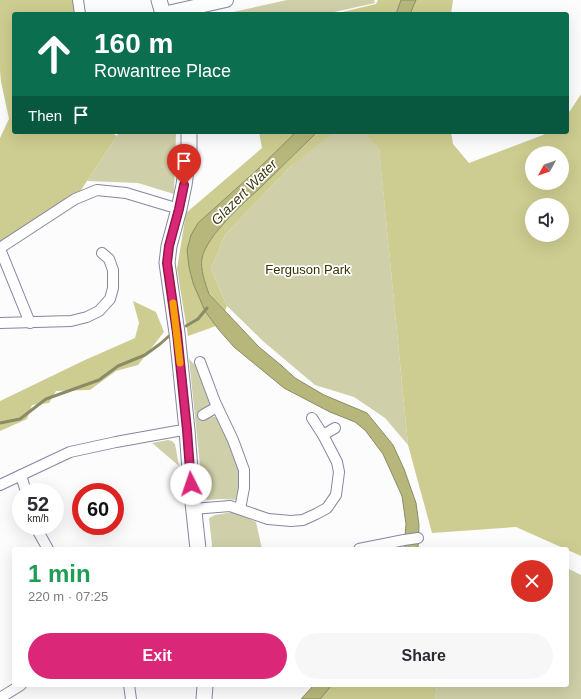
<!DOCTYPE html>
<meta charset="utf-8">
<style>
:root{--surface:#fff;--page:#f7f7f7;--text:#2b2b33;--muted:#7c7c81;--accent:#db2777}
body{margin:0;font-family:Arial,sans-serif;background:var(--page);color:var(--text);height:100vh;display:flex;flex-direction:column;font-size:15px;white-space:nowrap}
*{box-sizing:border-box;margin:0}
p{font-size:13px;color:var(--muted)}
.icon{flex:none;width:22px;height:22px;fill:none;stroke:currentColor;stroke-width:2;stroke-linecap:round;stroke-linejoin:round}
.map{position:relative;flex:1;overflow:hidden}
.sheet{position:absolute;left:12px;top:547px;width:557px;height:140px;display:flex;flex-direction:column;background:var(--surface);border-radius:4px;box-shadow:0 4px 16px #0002}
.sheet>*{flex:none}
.top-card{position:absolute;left:12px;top:12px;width:557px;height:122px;border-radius:4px;box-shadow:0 4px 16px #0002;background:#0b6e4f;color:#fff;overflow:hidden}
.needle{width:26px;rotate:230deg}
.tools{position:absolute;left:525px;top:146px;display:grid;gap:8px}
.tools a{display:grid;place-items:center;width:44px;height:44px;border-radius:50%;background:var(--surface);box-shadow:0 4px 16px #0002;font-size:20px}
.speed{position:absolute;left:12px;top:483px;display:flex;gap:8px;font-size:20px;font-weight:700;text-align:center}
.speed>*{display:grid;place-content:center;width:52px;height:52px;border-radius:50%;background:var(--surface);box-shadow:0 4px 16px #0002;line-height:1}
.speed small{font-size:10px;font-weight:400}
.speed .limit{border:6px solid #d22;background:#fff;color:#111}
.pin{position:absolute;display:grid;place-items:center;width:34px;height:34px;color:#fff;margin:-41px -17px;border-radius:50% 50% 50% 0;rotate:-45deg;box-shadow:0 0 4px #0007}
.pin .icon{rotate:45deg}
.me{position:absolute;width:44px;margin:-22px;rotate:356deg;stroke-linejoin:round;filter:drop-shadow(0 0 3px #0008)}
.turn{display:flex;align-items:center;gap:14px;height:84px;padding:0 16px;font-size:18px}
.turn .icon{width:52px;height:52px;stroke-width:2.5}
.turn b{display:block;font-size:28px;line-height:34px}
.then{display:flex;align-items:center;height:38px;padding:0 16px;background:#0003;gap:8px;font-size:15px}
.round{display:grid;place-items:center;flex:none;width:42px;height:42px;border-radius:21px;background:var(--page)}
.summary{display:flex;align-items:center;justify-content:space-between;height:68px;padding:0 16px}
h1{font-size:24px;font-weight:700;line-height:30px;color:#1e9e55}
.primary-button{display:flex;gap:8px;margin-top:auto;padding:8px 16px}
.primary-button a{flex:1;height:46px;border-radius:24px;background:var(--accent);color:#fff;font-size:16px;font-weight:700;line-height:46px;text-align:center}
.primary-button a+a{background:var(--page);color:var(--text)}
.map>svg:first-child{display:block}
</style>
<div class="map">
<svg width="581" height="699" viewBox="0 0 581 699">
<rect width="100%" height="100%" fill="#fcfcfc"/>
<g fill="#cfcfa9">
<path d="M287 0H374L375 3 325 14H224Z"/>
<path d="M119 132H176L174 194 138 183 87 181 117 136Z"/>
<path d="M328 132H377L379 147 408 445 385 418 354 397 315 385 264 342 227 306 211 269 225 235 291 166Z"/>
<path d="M189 359 197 367 211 404 210 406 211 416 216 417 218 418 236 458 239 471V500L221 499 207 500 203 495Z"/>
<path d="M168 440 172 441 175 444 179 466 152 443Z"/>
<path d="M234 512 256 522 262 549H211L212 545 209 518 215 515Z"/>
<path d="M567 568 581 575V699H435L437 685H567Z"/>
</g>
<g fill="#cdcd91" fill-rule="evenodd">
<path d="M0 0H73L76 14H14V132H110L117 136 75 199 0 248V138L9 119 1 82 0 70Z"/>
<path d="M378 0H401L396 14H334L376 4Z"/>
<path d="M416 0H453L451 14H410Z"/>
<path d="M581 94V556L516 527 432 533 408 445 379 148 364 132H451L453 144 469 163 543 135 547 132H567V113L570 111ZM532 153H562V183H532ZM532 205H562V235H532Z"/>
<path d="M259 132H296L257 170 198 223 191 235 187 250 189 267 193 283 205 311 216 326 188 336 177 269 186 213 262 148Z"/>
<path d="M317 132H334L291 166 225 235 211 269 227 306 225 311 209 293 205 285 202 271V258L206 246 221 226Z"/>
<path d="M133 301 156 312 164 332 138 365 116 371 90 390 56 391 49 403 32 405 27 419 0 431V401L85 360 135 338 139 323Z"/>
<path d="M332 685H437L435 699H320Z"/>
</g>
<g fill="#b7b77c" stroke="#8b8b65">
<path d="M401 0H416L410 14H396Z"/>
<path d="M296 132H317C298 151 279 169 260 188 243 204 207 235 202 258 200 269 205 283 209 294L259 347 282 366 295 378 324 395 367 413 393 445 404 469 416 503 419 525 418 549H404L406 524 402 496 383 454 365 430 355 422 330 412 284 388 234 347 219 330 205 311 193 283 189 267 187 250 191 235 198 223 257 170Z"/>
<path d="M314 685H332L320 699H301Z"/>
</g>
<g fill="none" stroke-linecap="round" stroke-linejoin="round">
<g stroke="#8b8b65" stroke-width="3">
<path d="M186 326 198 319 207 308"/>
<path d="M0 423 20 419 46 399 99 380 118 366 145 355 160 344 169 336"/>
</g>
<defs>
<g id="minor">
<path d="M78 0 80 14"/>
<path d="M0 248 75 199 97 190 126 193 179 209"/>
<path d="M0 249 30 323"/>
<path d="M0 323 71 321 87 317 99 311 110 299 113 288V270L109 259 102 253"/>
<path d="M200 362 215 402 233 440 244 470V488L240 509"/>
<path d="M203 415 217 407"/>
<path d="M323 435 335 428"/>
<path d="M21 475 26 492"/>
<path d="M0 485 70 452 116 442 177 431 187 430"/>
<path d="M193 509 230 506 268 519 291 521 303 520 316 514 327 508 336 495 339 472 337 462 323 435 312 418"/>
<path d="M37 526 39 533 48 549"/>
<path d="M359 549 404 540 418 538"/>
<path d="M129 685 131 699"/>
<path d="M0 698 21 685"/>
</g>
<path id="secondary" d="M163 14 226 0"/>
<g id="primary">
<path d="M159 0 163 14"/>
<path d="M189 132V149L184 185 179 209 169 246 167 263 177 333 187 430 191 484 198 549"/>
<path d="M204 699 205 685"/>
</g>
</defs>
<use href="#minor" stroke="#8686a3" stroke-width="12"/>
<use href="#secondary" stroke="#8686a3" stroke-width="16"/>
<use href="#primary" stroke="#8686a3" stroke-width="17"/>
<use href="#minor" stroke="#fff" stroke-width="10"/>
<use href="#secondary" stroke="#fff" stroke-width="14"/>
<use href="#primary" stroke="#fff" stroke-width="15"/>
</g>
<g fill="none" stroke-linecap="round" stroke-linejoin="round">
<defs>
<path id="route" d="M184 185 179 209 169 246 167 263 177 333 187 430 191 484"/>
</defs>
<use href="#route" stroke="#8e194d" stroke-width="10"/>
<use href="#route" stroke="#db2777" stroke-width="7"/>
<path stroke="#f59e0b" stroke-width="7" d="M173 303 180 363"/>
</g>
<g text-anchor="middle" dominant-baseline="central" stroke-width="3.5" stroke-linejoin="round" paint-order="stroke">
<g font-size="13" fill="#363404" stroke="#fff">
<text x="308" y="269">Ferguson Park</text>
</g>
<g font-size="14" font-style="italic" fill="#3a3909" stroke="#fff">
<text transform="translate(244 192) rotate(-45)">Glazert Water</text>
</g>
</g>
</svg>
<div class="tools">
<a><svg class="needle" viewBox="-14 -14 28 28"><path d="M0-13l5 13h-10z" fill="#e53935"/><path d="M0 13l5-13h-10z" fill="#7c7c81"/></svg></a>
<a><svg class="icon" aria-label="sound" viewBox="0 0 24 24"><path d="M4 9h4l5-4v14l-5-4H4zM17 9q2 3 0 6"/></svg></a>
</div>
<div class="speed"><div>52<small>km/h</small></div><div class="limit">60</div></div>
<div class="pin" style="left:184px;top:185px;background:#d93025"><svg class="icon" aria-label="arrive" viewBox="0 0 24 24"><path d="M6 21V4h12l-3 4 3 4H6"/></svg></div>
<svg class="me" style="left:191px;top:484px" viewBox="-20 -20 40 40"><circle r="19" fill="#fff"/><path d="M0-13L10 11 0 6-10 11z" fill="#db2777"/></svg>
<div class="top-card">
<div class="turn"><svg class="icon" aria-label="ahead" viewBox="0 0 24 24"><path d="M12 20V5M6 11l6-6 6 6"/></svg><div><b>160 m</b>Rowantree Place</div></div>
<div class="then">Then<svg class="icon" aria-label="arrive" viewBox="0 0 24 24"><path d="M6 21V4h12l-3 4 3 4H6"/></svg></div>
</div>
<section class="sheet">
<div class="summary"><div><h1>1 min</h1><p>220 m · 07:25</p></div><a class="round" style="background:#d93025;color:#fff"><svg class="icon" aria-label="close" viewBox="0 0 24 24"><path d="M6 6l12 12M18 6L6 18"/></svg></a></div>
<div class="primary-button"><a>Exit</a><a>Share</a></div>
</section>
</div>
